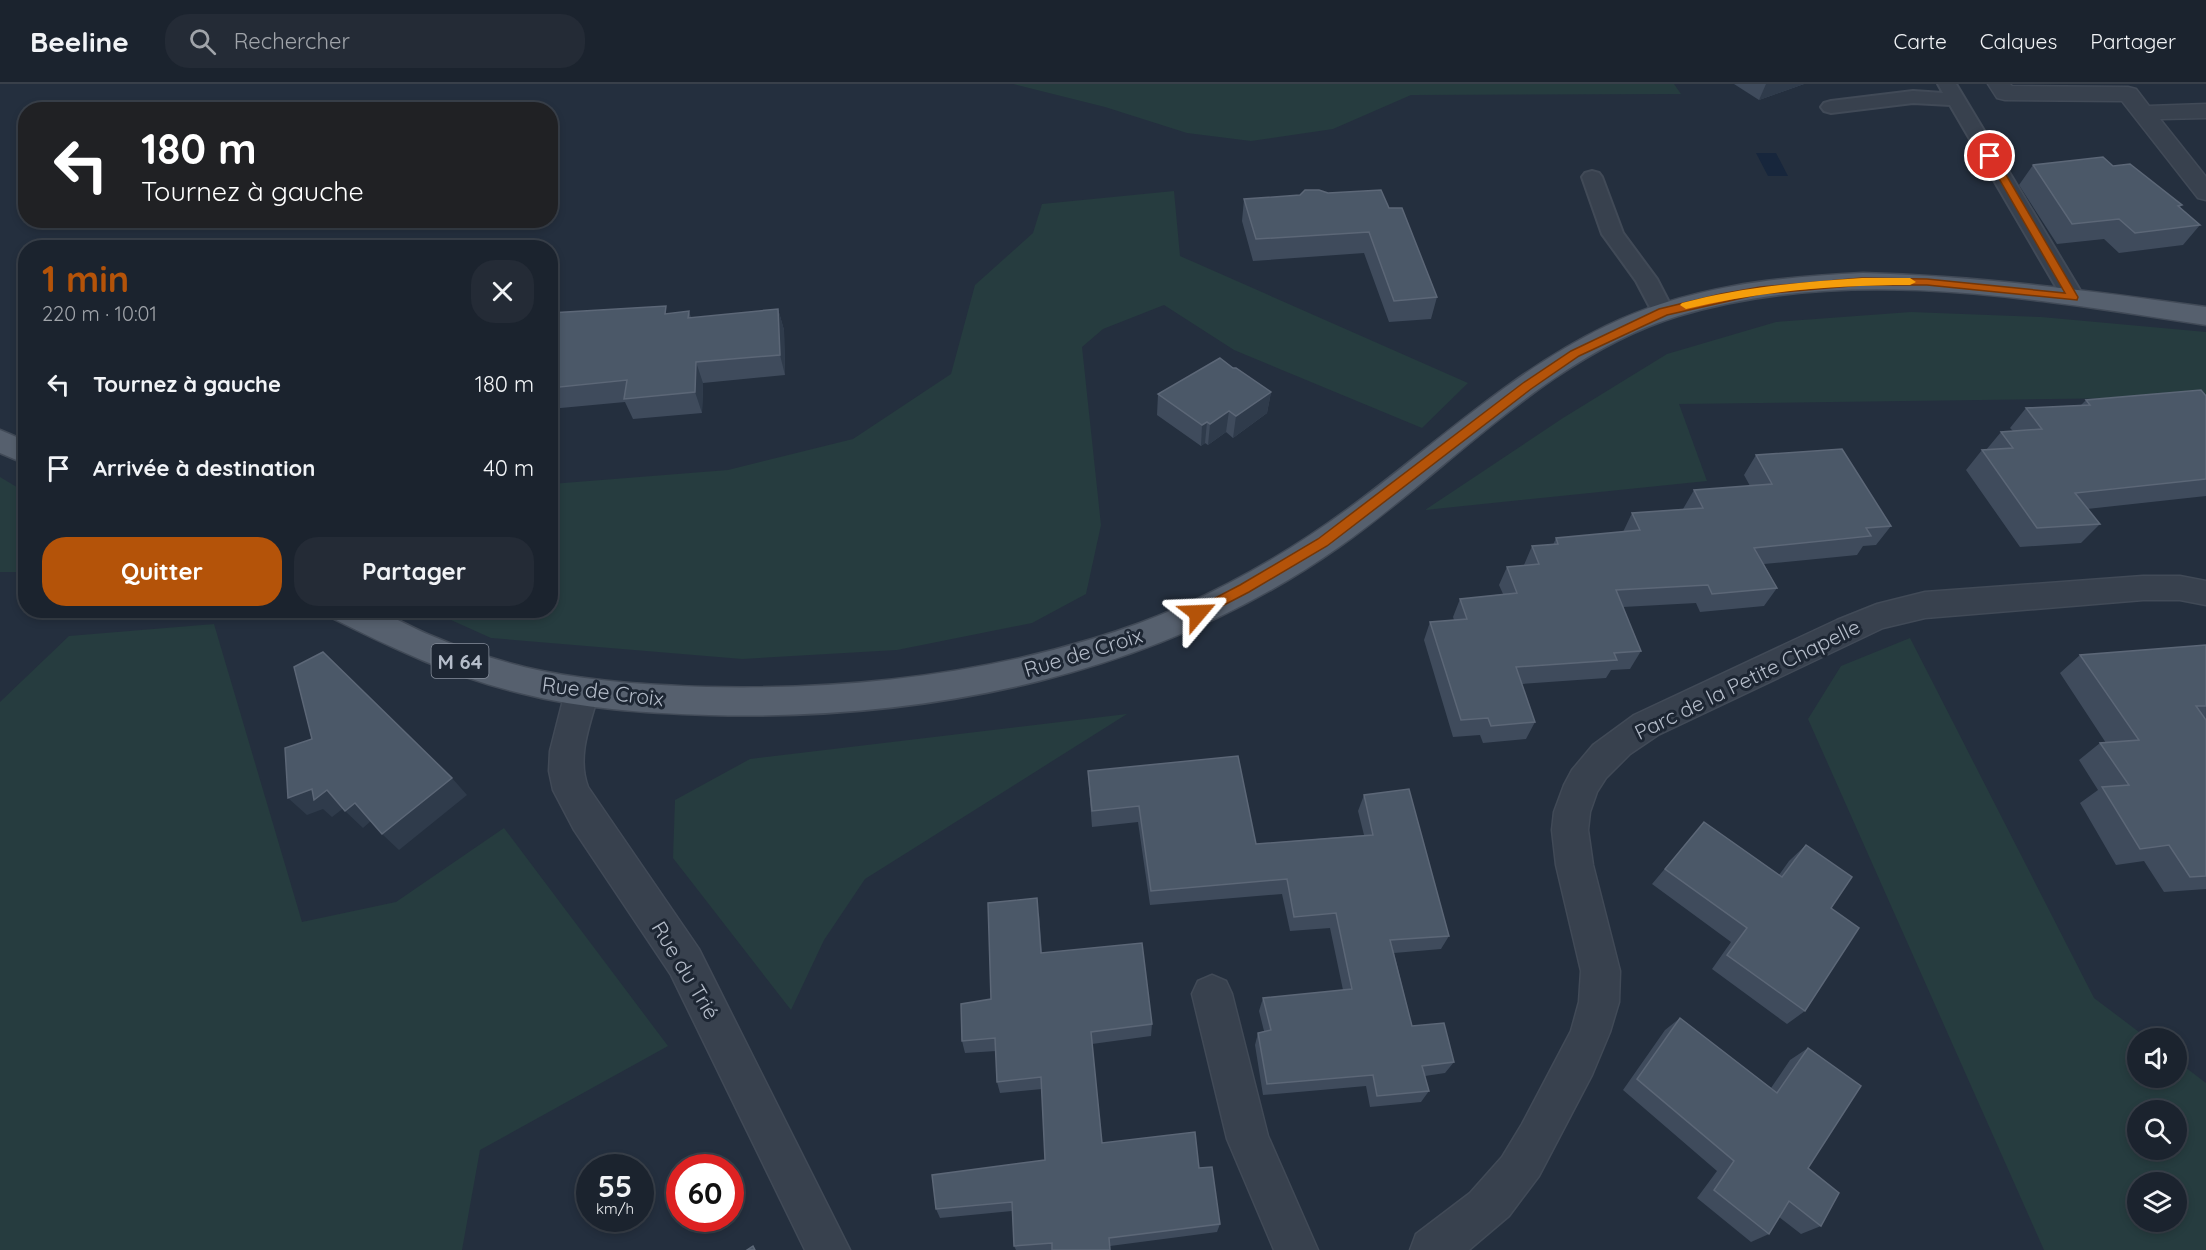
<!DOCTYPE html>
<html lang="fr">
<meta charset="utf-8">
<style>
:root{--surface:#1b232e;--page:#242b36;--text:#f1f3f6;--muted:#a0a4aa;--line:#39404a;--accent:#b45309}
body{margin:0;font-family:Quicksand,sans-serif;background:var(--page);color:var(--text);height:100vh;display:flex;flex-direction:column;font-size:22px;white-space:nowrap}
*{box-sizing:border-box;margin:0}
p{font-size:20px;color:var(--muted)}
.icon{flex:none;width:33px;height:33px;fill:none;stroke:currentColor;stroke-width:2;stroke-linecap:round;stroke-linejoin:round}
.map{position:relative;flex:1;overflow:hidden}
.panel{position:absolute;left:18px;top:156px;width:540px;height:378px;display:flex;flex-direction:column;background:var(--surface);border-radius:24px;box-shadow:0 3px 9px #0003,0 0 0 2px var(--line)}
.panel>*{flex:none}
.top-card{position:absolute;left:18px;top:18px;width:540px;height:126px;border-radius:24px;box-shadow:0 3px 9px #0003,0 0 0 2px var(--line);background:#202124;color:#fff;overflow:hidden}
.tools{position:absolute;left:2127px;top:944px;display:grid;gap:12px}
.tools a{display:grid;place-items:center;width:60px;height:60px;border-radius:50%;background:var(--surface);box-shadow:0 3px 9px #0003,0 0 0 2px var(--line);font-size:30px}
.speed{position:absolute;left:576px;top:1070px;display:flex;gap:12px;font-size:30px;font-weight:700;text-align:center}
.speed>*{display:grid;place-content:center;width:78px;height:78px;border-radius:50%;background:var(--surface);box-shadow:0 3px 9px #0003,0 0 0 2px var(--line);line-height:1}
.speed small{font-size:15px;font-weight:400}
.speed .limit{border:9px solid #d22;background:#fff;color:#111}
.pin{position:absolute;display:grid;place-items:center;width:51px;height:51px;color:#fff;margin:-26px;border:3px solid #fff;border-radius:50%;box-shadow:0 2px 6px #0007}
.me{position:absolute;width:66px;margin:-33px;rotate:64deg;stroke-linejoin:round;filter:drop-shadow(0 0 4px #0008)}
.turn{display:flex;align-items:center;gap:21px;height:126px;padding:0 24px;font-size:27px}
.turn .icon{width:78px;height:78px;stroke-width:2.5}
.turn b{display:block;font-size:42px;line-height:51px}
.round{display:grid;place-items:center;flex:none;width:63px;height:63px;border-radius:24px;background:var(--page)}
.head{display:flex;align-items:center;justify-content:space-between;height:102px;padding:0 24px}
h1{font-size:36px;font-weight:700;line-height:45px;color:var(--accent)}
.button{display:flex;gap:12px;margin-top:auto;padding:12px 24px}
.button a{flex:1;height:69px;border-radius:24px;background:var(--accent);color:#fff;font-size:24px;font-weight:700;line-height:69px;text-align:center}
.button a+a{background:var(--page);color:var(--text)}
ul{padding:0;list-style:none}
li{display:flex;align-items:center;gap:18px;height:84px;padding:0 24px}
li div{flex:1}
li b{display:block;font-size:22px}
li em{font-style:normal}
header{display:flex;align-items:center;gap:36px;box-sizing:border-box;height:84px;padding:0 30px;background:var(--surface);border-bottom:2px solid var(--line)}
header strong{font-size:28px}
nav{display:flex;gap:33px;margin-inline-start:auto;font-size:21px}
.search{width:420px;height:54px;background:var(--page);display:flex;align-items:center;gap:15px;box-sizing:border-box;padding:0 21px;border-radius:24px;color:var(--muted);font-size:22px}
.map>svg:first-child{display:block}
</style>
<header>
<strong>Beeline</strong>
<div class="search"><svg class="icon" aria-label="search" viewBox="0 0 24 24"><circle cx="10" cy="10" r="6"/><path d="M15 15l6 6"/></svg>Rechercher</div>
<nav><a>Carte</a><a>Calques</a><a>Partager</a></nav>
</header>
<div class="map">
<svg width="2206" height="1166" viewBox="0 0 2206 1166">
<rect width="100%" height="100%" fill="#242f3e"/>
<g fill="#263c3f" fill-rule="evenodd">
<path d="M1013 0H1674L1681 10 1411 11 1333 45 1251 57 1187 49 1105 23Z"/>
<path d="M1174 107 1180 172 1468 299 1422 344 1234 266 1164 221 1103 245 1082 263 1101 441 1086 510 1032 539 897 566 742 575 491 554 431 527 550 526 551 400 728 386 853 355 951 290 975 201 1033 149 1042 120Z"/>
<path d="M1911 228 2041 233 2206 248V313L1679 320 1707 397 1425 426 1563 334 1667 270 1776 238Z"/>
<path d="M0 393 25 408V488H0Z"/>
<path d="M214 540 302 838 396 818 504 744 668 962 480 1066 462 1166H0V618L69 552Z"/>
<path d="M1910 554 2094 914 2147 954H2138V993H2176L2177 977 2206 999V1166H2044L1808 635 1841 582ZM2138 1026H2176V1065H2138ZM2138 1098H2176V1137H2138Z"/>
<path d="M1127 630 865 795 824 856 791 926 673 774 675 716 750 675Z"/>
</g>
<path fill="#17263c" d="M1756 69H1776L1788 92H1768Z"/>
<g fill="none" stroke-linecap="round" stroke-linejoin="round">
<defs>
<g id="lane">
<path d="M1938 0H1956L2084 213 2081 218 2073 220 2065 218 1950 21 1913 19 1831 29 1824 27 1821 23 1824 19 1831 17 1913 7 1943 9Z"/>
<path d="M1592 87 1599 89 1602 93 1623 149 1657 195 1674 228 1671 233 1663 235 1655 233 1636 197 1602 150 1582 93 1585 89Z"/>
</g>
<g id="street">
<path d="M1988 0H2010L2012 2 2128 3 2136 5 2149 22 2206 20V34L2160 35 2206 93V116L2198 114 2122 17 2005 16 1997 14Z"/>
<path d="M2143 492H2180L2206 497V521L2180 516H2143L1925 534 1883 544 1658 651 1630 670 1606 694 1597 708 1590 728 1588 746 1593 781 1620 887 1619 918 1610 948 1592 991 1539 1092 1509 1132 1469 1166H1410L1416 1150 1470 1109 1502 1073 1522 1040 1571 947 1579 918 1581 887 1556 781 1552 746 1554 728 1564 701 1572 686 1593 661 1634 631 1837 536 1877 520 1925 508Z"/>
<path d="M582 594 594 598 599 608C591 638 576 672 588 703L699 865 850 1166H805L671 891 574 746 553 706 549 687 550 667 565 608 570 598Z"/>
<path d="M1212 891 1226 897 1232 910 1268 1052 1318 1166H1274L1227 1055 1192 910 1198 897Z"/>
</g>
<g id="primary">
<path d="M1863 189C1979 192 2092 207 2206 223V241C2033 215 1850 180 1678 232 1548 272 1448 387 1339 463 1157 591 929 637 709 631 646 629 582 625 520 609 454 593 394 565 334 535L329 526C345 526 364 523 379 528 397 534 414 545 432 552 467 567 504 579 542 587 596 598 652 601 707 603 837 606 967 593 1092 555 1187 527 1277 478 1356 419 1438 358 1513 287 1606 242 1686 203 1775 193 1863 189Z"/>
<path d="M0 346 26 357V380L0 369Z"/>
</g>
</defs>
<use href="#lane" stroke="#414a57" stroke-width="4"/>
<use href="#street" stroke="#414a57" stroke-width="3"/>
<use href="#primary" stroke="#414a57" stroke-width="3"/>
<use href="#lane" fill="#38414e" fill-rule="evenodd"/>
<use href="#street" fill="#38414e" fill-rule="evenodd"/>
<use href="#primary" fill="#56606e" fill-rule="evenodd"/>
</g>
<g fill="#3f4b5c">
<path d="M1734 0H1804L1759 16Z"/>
<path d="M2033 81 2113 82 2182 121 2180 123 2200 141 2183 161 2119 169 2104 155 2057 160 2019 101Z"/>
<path d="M1328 109 1389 124 1437 213 1431 235 1389 238 1364 169 1253 177 1242 137 1244 115Z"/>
<path d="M778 225 784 246 785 291 703 299 702 329 633 335 625 318 550 325V229L669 230 689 227 691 234Z"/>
<path d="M1233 284 1271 308 1267 329 1233 354 1226 348 1208 361 1205 359 1201 362 1157 331 1158 310Z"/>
<path d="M2206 312V412L2087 425 2100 440 2081 459 2020 463 1966 386 1982 366H1986L2001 348 2013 347 2010 344 2026 324 2081 321 2086 316Z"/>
<path d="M1756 371 1891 442 1876 461 1863 462 1857 471 1764 480 1777 504 1764 522 1700 528 1696 519 1623 523 1641 567 1630 585 1611 586 1606 594 1522 600 1535 638 1526 655 1483 659 1480 651 1453 653 1424 556 1430 538 1454 536 1453 533 1460 515 1503 510 1499 501 1507 483 1524 481 1532 462 1553 461 1556 454 1623 448 1632 429 1683 425 1694 406 1750 402 1744 391Z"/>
<path d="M2206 561V805L2164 808 2144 777 2116 781 2080 719 2098 706 2079 676 2100 659H2106L2060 589 2080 571Z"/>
<path d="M1088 687 1256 760 1364 751 1358 727 1364 711 1449 852 1441 865 1394 869 1412 942 1454 978 1445 989 1425 992 1429 1007 1421 1018 1370 1023 1366 1002 1263 1011 1255 961 1258 949 1264 947 1259 927 1263 914 1343 906 1330 844 1290 847 1282 810 1150 821 1138 738 1092 743 1089 703Z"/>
<path d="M1704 738 1779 791 1789 777 1806 761 1831 824 1805 927 1787 940 1712 885 1731 858 1652 800Z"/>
<path d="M1039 829 1042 869 1152 940 1151 952 1092 960 1102 1059 1199 1084 1220 1140 1217 1148 1110 1162V1166H1016L1014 1162 1012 1127 940 1134 936 1125 1045 1076 1042 1005 1000 1009 997 998 996 967 965 969 962 957 991 915Z"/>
<path d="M1680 934 1771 1004 1790 976 1808 964V1084L1821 1142 1801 1150 1779 1133 1769 1150 1751 1158 1697 1114 1717 1087 1623 1006 1665 946Z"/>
</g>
<g fill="#2f3b4b">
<path d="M1766 0H1804L1759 16Z"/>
<path d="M778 225 784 246 785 291 780 271Z"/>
<path d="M696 278 703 299 702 329 695 308Z"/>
<path d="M1271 308 1267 329 1233 354 1236 332Z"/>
<path d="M1229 327 1226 348 1208 361 1210 340Z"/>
<path d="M1207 338 1205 359 1201 362 1202 341Z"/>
<path d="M452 694 467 711 399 766 382 750Z"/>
<path d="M312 705 327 706 345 723 332 733 323 725 307 731 288 714Z"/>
<path d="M355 719 372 736 363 744 345 727Z"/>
</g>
<g fill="#4b5868" stroke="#5c6777" stroke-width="1.5">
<path d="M2103 73 2113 82 2130 80 2182 121 2178 122 2200 141 2135 149 2119 135 2072 140 2033 81Z"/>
<path d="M1305 106H1319L1328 109 1381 106 1389 124H1402L1437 213 1394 217 1369 148 1256 155 1244 115 1300 111Z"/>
<path d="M666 222 665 230 689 227 688 234 778 225 780 271 696 278 695 308 624 315 627 296 550 304V229Z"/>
<path d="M1220 274 1233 284H1236L1271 308 1236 332 1229 327 1210 340 1207 338 1202 341 1158 310Z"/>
<path d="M2201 306 2206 312V395L2075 409 2100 440 2037 444 1982 366 2013 364 2001 348 2042 345 2026 324 2090 321 2086 316Z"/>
<path d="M1842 365 1891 442 1866 444 1871 452 1754 464 1777 504 1712 510 1708 501 1616 506 1641 567 1614 569 1617 576 1516 583 1535 638 1491 642 1488 634 1461 636 1430 538 1467 535 1460 515 1517 509 1507 483 1539 480 1532 462 1558 460 1556 454 1640 446 1632 429 1703 424 1694 406 1772 400 1756 371Z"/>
<path d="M2206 561V622H2196L2206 636V792L2190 793 2169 761 2140 765 2102 703 2129 701 2100 659 2139 656 2080 571Z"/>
<path d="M323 568 452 694 382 750 355 719 345 727 327 706 314 716 312 705 288 714 285 664 312 655 294 583Z"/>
<path d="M1238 672 1256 760 1373 751 1364 711 1409 705 1449 852 1390 856 1412 942 1444 939 1454 978 1422 982 1429 1007 1377 1012 1373 991 1267 1000 1258 949 1271 946 1263 914 1352 905 1336 829 1294 833 1287 795 1151 807 1139 722 1092 727 1088 687Z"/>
<path d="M1704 738 1782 793 1806 761 1852 793 1831 824 1859 844 1805 927 1727 871 1747 844 1665 785Z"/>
<path d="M1037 814 1041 869 1142 859 1152 940 1091 948 1102 1059 1195 1048 1199 1084 1212 1083 1220 1140 1109 1154 1110 1166H1052V1159L1014 1162 1012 1118 936 1125 932 1091 1045 1076 1041 993 997 998 995 954 962 957 961 920 991 915 988 819Z"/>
<path d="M1680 934 1777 1009 1808 964 1861 1002 1808 1084 1839 1109 1821 1142 1789 1117 1769 1150 1714 1106 1734 1077 1637 995Z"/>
<path d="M753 1162 755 1166H747Z"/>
</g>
<path fill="#b45309" stroke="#753606" stroke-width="1.5" d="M1990 69 1995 72 2078 213 2077 216 1927 201H1862L1760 210 1667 231 1579 272 1531 305 1327 462 1249 508 1203 532H1194L1192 529 1194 525 1240 501 1318 455 1523 299 1571 267 1659 225 1721 210 1760 203 1862 194 1927 195 2065 209 1986 72Z"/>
<path fill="#f59e0b" d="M1862 194H1910L1916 198 1910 201C1834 201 1760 207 1686 225L1680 221 1682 219C1741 203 1801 198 1862 194Z"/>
<g text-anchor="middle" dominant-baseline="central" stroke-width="6" stroke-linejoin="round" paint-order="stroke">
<rect fill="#1d2633" stroke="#878f9c" stroke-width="1.5" x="431.5" y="560" width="57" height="34" rx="4.5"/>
<g font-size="20" font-weight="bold" fill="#b4bcc9">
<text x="460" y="577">M 64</text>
</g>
<g font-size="21" fill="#b4bcc9" stroke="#1d2633">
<text transform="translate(1083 568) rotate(-17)">Rue de Croix</text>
<text transform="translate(1747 595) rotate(-26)">Parc de la Petite Chapelle</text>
<text transform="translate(603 607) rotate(7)">Rue de Croix</text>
<text transform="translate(686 886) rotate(59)">Rue du Trié</text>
</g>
</g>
</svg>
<div class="tools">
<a><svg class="icon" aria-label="sound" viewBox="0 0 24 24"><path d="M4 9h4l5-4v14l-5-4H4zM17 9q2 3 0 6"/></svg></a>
<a><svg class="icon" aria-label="search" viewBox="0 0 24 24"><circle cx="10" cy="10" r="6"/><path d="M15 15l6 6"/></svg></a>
<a><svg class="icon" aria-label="layers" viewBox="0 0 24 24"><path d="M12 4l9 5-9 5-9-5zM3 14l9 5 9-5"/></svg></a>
</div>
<div class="speed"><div>55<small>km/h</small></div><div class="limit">60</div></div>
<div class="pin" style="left:1990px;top:72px;background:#d93025"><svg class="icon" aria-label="arrive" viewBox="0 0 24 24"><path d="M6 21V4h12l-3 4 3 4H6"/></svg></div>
<svg class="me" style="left:1198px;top:529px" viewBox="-20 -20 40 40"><path d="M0-17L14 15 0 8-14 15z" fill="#b45309" stroke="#fff" stroke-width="4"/></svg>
<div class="top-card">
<div class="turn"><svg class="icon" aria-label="left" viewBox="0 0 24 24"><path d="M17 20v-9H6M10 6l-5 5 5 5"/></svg><div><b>180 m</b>Tournez à gauche</div></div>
</div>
<section class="panel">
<div class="head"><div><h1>1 min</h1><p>220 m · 10:01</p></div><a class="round"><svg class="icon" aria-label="close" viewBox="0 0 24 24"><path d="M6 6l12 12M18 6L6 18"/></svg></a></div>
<ul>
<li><svg class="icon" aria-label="left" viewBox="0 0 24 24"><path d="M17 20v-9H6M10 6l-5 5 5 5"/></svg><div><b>Tournez à gauche</b></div><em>180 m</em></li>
<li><svg class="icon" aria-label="arrive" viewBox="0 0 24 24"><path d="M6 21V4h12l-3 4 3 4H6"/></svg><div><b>Arrivée à destination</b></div><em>40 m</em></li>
</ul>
<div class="button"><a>Quitter</a><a>Partager</a></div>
</section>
</div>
